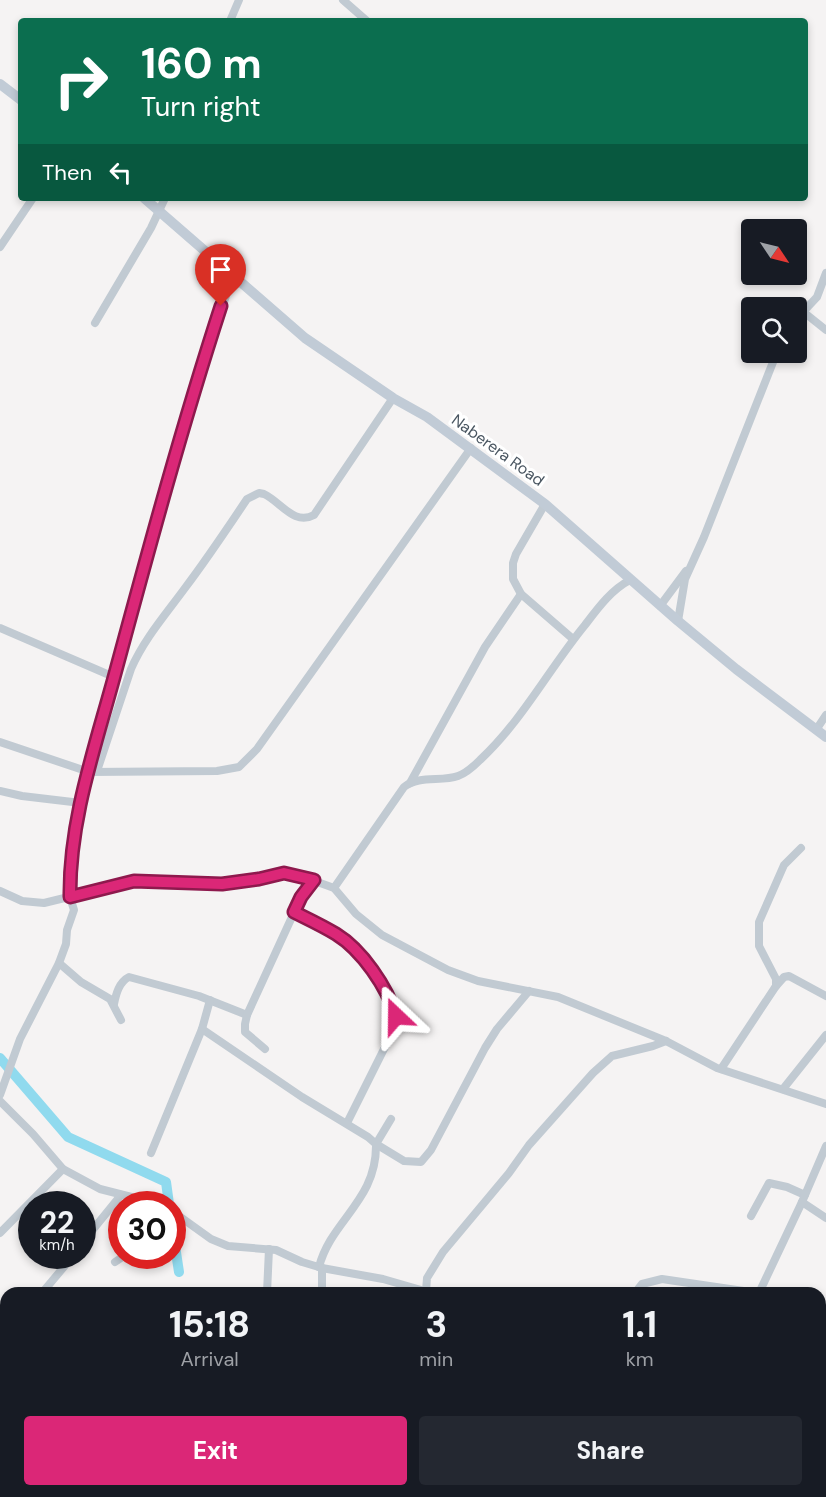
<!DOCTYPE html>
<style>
:root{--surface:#171b24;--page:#242831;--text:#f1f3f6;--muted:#9ea1a6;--accent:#db2777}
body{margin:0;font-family:"DM Sans",sans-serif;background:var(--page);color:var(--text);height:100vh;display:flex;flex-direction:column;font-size:22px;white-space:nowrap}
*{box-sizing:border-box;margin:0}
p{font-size:20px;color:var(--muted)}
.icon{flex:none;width:33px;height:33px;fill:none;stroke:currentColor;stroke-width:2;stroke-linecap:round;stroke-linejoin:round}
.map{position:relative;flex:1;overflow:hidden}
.panel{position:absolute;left:0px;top:1287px;width:826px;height:210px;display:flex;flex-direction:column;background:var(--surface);border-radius:18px 18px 0 0;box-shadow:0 3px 9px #0003}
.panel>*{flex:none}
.hud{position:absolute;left:18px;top:18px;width:790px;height:183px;border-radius:6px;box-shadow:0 3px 9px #0003;background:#0b6e4f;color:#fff;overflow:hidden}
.needle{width:39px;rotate:125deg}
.fabs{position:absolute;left:741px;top:219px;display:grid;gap:12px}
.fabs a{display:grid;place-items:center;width:66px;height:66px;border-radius:6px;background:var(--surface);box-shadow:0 3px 9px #0003;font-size:30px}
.speed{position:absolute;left:18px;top:1191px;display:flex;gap:12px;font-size:30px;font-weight:700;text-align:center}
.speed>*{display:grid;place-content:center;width:78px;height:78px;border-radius:50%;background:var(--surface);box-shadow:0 3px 9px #0003;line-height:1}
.speed small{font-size:15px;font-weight:400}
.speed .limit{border:9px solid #d22;background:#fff;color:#111}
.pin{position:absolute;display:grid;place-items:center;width:51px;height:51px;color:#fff;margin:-62px -26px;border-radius:50% 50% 50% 0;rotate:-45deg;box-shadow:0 0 6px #0007}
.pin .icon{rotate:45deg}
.me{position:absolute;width:66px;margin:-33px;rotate:337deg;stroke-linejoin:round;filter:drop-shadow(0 0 4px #0008)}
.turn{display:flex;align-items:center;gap:21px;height:126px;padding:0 24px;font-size:27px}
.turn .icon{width:78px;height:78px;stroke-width:2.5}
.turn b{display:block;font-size:42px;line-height:51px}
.then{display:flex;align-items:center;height:57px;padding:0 24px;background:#0003;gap:12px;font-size:22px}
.eta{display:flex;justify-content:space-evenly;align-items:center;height:102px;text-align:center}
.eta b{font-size:36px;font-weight:800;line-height:42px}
.action{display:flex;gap:12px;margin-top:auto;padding:12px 24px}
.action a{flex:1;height:69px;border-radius:6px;background:var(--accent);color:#fff;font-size:24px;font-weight:800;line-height:69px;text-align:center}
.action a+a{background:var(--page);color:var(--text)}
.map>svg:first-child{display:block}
</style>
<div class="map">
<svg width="826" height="1497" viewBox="0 0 826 1497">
<rect width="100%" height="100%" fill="#f5f3f3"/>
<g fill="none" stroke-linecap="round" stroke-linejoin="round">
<g stroke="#90daee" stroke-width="10">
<path d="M0 1058 68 1137 166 1182 169 1204"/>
<path d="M172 1226 179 1272"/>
</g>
<g stroke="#c1cad2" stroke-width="8">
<path d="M343 0 367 21"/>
<path d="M230 21 239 0"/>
<path d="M0 247 33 198"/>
<path d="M802 313 817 297 826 273"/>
<path d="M796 316 806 314 826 330"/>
<path d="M95 323 151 228 165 198"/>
<path d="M545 504 516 554 513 563V579L521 594 573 639"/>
<path d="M660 606 686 571"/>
<path d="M678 621 685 579 704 537 777 352"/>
<path d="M0 628 114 677"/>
<path d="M816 730 826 715"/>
<path d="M0 742 89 772 217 771 239 767 257 749 471 448"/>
<path d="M97 771 131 669C144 639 166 614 185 588 207 559 227 529 247 499L259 493 264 494C281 502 294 526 314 515L393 398"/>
<path d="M410 783 485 647 521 594"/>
<path d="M0 791 22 796 81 803"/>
<path d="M334 888 404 787C419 775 441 782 458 776 467 773 474 766 480 760 522 721 549 669 585 625 598 608 611 590 630 580"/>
<path d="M0 891 22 901 44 903 134 881 222 884 259 879 284 873 298 875 334 888 356 914 382 935 448 970 478 981 558 997 666 1041 717 1068 826 1104"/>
<path d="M294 912C309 920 326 926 339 936 361 953 401 998 395 1027L347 1123"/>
<path d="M59 963 81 982 110 999 121 1020"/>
<path d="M776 986 784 977 789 976 826 996"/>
<path d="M114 1004C116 994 119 982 129 977L199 996 247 1015"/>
<path d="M202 1029 302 1097 368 1137 376 1144C377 1201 331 1220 319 1267"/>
<path d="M265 1049 245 1032V1024L247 1015 297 906 314 880"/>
<path d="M721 1069 776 986V979L759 946V922L784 865 801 848"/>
<path d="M783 1089 826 1035"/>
<path d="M0 1095 20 1039 59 963 66 944 67 930 74 910 70 897 72 845 93 750 111 691 151 539 232 276"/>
<path d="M0 1101 33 1134 63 1169 100 1189 159 1204"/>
<path d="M391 1119 376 1144 404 1161 421 1162 431 1150 485 1048 497 1029 529 991"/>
<path d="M151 1153 202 1029 210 1000"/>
<path d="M802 1202 826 1218"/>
<path d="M172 1211 211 1239 228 1246 276 1250 302 1262 322 1268 383 1279 428 1292"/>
<path d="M751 1216 769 1183 787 1187 805 1195"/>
<path d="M0 1233 63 1169"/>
<path d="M82 1243 121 1195"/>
<path d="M115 1262 124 1256"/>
<path d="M322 1268V1293"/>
<path d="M426 1291 427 1278 443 1252 509 1173 529 1145 593 1073 612 1056 653 1046 666 1041"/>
<path d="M42 1293 73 1256"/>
<path d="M267 1293 269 1249"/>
<path d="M626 1293 636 1291"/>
<path d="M635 1293 642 1284 662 1279 757 1293"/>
<path d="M759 1293 802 1202 826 1146"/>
<path d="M0 1343 6 1336"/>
<path d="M797 1491 808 1497"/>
<path d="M591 1497 593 1491"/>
<path d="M688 1497 689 1491"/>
<path d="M747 1497 749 1491"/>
</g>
<g stroke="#c1cbd6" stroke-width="10">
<path d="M0 84 21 100"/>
<path d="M144 198 305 338 393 398 427 417 545 504 678 621 736 669 826 737"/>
</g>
</g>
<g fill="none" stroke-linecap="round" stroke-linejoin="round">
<defs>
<path id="route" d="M221 306C182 426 149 548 116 670 96 745 69 819 70 897L134 881 222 884 259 879 284 873 314 880 301 897 294 912C308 919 323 926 336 934 362 950 387 987 396 1016"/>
</defs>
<use href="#route" stroke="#8e194d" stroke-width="15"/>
<use href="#route" stroke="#db2777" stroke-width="10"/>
</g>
<g text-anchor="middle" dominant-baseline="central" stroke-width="6" stroke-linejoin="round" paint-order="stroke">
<g font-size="16" fill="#4a5661" stroke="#fff">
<text transform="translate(498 450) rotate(36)">Naberera Road</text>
</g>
</g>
</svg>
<div class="fabs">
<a><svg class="needle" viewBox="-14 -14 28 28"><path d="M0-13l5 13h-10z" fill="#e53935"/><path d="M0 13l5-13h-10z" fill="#9ea1a6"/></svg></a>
<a><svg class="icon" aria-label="search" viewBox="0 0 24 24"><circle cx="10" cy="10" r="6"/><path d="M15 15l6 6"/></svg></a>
</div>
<div class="speed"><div>22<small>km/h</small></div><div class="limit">30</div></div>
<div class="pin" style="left:221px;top:306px;background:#d93025"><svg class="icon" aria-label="arrive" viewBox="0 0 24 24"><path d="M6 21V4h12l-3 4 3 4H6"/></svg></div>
<svg class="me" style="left:396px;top:1016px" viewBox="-20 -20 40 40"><path d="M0-17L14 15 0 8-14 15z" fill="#db2777" stroke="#fff" stroke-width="4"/></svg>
<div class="hud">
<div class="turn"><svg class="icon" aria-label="right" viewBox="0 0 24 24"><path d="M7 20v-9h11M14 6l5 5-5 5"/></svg><div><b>160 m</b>Turn right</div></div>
<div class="then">Then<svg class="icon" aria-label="left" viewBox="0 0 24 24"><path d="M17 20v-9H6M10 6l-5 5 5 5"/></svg></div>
</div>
<section class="panel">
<div class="eta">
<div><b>15:18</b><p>Arrival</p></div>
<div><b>3</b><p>min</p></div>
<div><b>1.1</b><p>km</p></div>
</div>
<div class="action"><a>Exit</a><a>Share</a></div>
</section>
</div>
